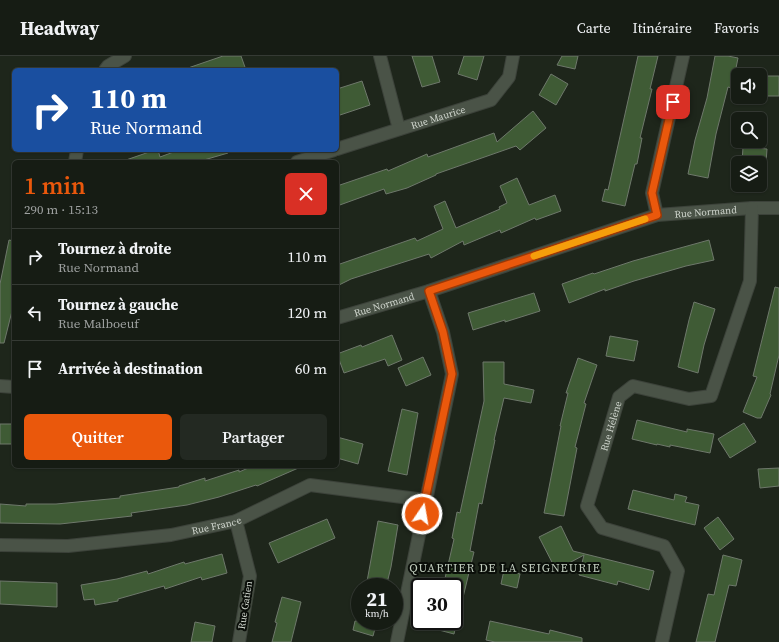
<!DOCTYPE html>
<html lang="fr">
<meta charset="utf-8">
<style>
:root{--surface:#161c14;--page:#232922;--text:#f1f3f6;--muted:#9ea1a0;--line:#353a34;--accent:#ea580c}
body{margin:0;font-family:"Source Serif 4",serif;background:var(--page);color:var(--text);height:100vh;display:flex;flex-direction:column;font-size:15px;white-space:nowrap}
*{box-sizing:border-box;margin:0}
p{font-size:13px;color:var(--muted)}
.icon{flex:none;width:22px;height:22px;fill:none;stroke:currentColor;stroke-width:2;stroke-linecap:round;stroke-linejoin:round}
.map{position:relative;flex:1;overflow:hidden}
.drawer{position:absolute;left:12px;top:104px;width:327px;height:308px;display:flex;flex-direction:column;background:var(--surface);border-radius:6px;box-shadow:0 1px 3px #0004,0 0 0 1px var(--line)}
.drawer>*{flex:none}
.banner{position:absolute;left:12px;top:12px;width:327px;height:84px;border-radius:6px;box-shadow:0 1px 3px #0004,0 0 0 1px var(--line);background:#1a4fa0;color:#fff;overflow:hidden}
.buttons{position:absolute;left:731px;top:12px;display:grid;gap:8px}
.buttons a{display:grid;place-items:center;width:36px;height:36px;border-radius:6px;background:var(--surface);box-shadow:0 1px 3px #0004,0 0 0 1px var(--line);font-size:20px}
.speed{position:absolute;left:351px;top:522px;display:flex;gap:8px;font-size:20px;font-weight:700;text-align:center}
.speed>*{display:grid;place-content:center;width:52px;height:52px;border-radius:50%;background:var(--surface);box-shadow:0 1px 3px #0004,0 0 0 1px var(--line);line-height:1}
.speed small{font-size:10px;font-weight:400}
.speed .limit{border:2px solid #111;border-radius:6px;background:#fff;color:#111}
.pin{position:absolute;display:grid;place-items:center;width:34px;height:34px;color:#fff;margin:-17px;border-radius:8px;box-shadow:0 2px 6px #0006}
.me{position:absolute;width:44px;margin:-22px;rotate:12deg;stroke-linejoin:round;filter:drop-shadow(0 0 3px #0008)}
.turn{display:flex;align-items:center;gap:14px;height:84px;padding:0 12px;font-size:18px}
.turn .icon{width:52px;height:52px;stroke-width:2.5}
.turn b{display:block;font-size:28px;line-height:34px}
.round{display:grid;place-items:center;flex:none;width:42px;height:42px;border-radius:6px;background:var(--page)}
.head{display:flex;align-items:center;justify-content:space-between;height:68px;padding:0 12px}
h1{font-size:24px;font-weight:600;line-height:30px;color:var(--accent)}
.cta{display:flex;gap:8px;margin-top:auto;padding:8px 12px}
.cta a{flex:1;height:46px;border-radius:6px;background:var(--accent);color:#fff;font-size:16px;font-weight:600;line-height:46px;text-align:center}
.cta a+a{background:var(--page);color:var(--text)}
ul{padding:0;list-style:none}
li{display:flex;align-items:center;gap:12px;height:56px;padding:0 12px;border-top:1px solid var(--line)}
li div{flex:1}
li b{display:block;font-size:15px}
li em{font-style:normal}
header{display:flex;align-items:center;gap:24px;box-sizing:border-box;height:56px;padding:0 20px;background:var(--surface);border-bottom:1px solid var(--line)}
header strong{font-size:19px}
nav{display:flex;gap:22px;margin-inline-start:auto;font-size:14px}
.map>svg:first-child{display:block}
</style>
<header>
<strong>Headway</strong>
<nav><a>Carte</a><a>Itinéraire</a><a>Favoris</a></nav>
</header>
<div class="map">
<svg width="779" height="586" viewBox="0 0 779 586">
<rect width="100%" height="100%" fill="#1e261b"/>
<g fill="#3f5b35" stroke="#6e786b">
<path d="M223 0H241L246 14H188V12Z"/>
<path d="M412 0H432L440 26 422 31Z"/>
<path d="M464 0H484L477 24 458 18Z"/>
<path d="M562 0H578L575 13 557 9Z"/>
<path d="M638 0H658L650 33H652L640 82H642L637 108H635L625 150 602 145 605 133 608 134Z"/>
<path d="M715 0H728L738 2 732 32 728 31 716 78 708 122 688 118 695 84 707 42Z"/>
<path d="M551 18 568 28 556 49 539 39Z"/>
<rect x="760" y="20" width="19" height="20"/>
<path d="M362 25 370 49 337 60V33Z"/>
<path d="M533 55 546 72 520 94 516 90 436 118V119L407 132 386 138 384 133 337 150V130L387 113 388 115 427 98 428 101 494 77 497 86Z"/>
<path d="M743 91 767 93 766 107H742Z"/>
<path d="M155 94H158L160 101 179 94H228V97L197 106H126V104Z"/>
<path d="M517 122 529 149 555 139 561 155 536 164 535 162 501 177 500 174 464 189 463 185 431 202 429 198 351 223 337 230V209L415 182 417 185 443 173 434 150 445 145 456 172 500 153 499 151 507 147 500 130Z"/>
<path d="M9 184 14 185V247L4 287H0V228Z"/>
<path d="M709 184 714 204 686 210 634 225 605 235V233L569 247 562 228 593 217 594 218 633 205Z"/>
<path d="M775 231 779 232V299L770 338 771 339 761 362H757L743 356 757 321 753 320Z"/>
<path d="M534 237 540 255 505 266V264L473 274 468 257Z"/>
<path d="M694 246 715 253 704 289 698 317 678 311 689 264Z"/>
<path d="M392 279 402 304 388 310 385 303 344 317 337 298 361 289 362 291Z"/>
<path d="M610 280 638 285 634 305 606 300Z"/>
<path d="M423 301 431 319 406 330 398 312Z"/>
<path d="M578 302 597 309 584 347 586 348 575 391 577 392 564 460 544 457 561 370H560L568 337H566Z"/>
<path d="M483 306H504V328L534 334 531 347 504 342 494 384H495L487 422 482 448 479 447 470 495 474 496 458 562 454 561V531H443L454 483 452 482 457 456 460 457 484 345Z"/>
<path d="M402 353 418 357 407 419 388 415Z"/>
<path d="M637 364 687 376V373L714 378 710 397 670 389V391L657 388V389L632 383Z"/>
<path d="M744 367 756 386 730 402 718 383Z"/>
<rect x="0" y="368" width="14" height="20"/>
<path d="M337 381 363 388 358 408 337 402Z"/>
<path d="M253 410H303L257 430 256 429 219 441 187 449 131 457 132 460 60 468 0 467V448L26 450V448H56L120 442V440L179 431V430L205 422V425L239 414V416Z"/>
<path d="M779 412V430L760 432 758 413Z"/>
<path d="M633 434 674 444 675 438 687 441 685 446 699 449 695 469 628 453Z"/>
<path d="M718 461 734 483 720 494 704 472Z"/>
<path d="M327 463 335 482 278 507 269 487Z"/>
<path d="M378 465 398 469 391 511 386 531H366Z"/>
<path d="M561 470 573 495 654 515 649 534 618 525 617 529 579 519 584 499 556 514 539 481Z"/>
<path d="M222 498 227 517 202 524 201 521 165 533 164 530 118 543V545L95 549 94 543 84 544 81 529 117 523 147 515 148 518 184 506 185 508Z"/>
<path d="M723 499 742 504 736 530 729 529 715 586H696L708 538 714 539Z"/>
<path d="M504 514 520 518 517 532 501 528Z"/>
<path d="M0 525 57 527V551L0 548Z"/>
<path d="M282 541 301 546 291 586H272L277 567 275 566Z"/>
<path d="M355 565H377L373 580 353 574Z"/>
<path d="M421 565H457L454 578 420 569Z"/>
<path d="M490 565 549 578 550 574 582 582V586H495L486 584Z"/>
<path d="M195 566 215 570 212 586H191Z"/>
</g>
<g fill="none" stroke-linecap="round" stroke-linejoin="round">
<defs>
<g id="street">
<path d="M380 0 399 73"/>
<path d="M105 14 108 10 125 0"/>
<path id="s1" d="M337 93 491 44 509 21 513 0"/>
<path d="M75 106 77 94"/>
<path d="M297 106 334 94"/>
<path d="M657 159 652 137 683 0"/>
<path id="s2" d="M337 262 429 235 657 159 752 152H779"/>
<path d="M0 330 14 331"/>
<path d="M236 465 250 520 239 586"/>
<path id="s3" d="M0 489 68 490 171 479 236 465 310 429 425 444"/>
<path d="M397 586 452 318 443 276 429 235"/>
<path id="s4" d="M662 586 678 515 664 490 602 472 587 450 619 341 633 330 689 343 711 340 750 225 752 152"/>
</g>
</defs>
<use href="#street" stroke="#3c423a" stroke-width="14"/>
<use href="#street" stroke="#4a5347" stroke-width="12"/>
</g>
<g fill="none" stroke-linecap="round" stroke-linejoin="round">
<defs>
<path id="route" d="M422 458 452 318 443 276 429 235 657 159 652 137 673 46"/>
</defs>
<use href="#route" stroke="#983908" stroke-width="10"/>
<use href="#route" stroke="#ea580c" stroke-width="7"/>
<path stroke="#f59e0b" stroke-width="7" d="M534 200 645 163"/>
</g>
<g text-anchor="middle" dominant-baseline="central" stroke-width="4" stroke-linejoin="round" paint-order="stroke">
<g font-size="10" fill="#cfd5cd" stroke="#0a0e09">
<text stroke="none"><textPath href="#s1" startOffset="106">Rue Maurice</textPath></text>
<text stroke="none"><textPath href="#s2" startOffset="385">Rue Normand</textPath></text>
<text stroke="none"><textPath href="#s2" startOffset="49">Rue Normand</textPath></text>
<text stroke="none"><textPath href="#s4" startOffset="276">Rue Hélène</textPath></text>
<text stroke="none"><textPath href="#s3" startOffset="218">Rue France</textPath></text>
<text transform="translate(245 549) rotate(-81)">Rue Gatien</text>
</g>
<g font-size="12" letter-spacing="1" fill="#bfcbbc" stroke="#0a0e09">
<text x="505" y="512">QUARTIER DE LA SEIGNEURIE</text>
</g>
</g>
</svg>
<div class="buttons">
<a><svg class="icon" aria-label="sound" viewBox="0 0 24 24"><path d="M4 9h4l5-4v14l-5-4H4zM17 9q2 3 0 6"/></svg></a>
<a><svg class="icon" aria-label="search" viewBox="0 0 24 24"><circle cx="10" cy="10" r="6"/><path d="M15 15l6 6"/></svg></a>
<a><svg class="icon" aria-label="layers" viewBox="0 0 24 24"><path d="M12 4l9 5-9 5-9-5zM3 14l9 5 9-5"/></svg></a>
</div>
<div class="speed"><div>21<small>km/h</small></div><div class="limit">30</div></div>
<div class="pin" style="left:673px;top:46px;background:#d93025"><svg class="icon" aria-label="arrive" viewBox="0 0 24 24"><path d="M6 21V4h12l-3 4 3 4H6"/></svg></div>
<svg class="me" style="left:422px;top:458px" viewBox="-20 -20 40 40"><circle r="17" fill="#ea580c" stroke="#fff" stroke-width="3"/><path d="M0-11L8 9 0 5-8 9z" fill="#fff"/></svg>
<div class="banner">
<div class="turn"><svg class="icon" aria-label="right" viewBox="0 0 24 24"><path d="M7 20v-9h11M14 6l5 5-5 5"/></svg><div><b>110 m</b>Rue Normand</div></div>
</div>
<section class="drawer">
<div class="head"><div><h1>1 min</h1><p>290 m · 15:13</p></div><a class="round" style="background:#d93025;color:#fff"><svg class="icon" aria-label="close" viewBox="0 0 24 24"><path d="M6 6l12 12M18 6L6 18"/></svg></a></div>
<ul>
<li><svg class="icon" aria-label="right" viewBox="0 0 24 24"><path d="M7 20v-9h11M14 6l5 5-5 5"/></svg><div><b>Tournez à droite</b><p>Rue Normand</p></div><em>110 m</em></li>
<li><svg class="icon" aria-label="left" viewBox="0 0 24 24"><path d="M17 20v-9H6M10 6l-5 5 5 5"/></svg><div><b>Tournez à gauche</b><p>Rue Malboeuf</p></div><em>120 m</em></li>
<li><svg class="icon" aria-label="arrive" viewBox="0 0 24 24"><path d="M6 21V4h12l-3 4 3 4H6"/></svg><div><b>Arrivée à destination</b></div><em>60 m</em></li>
</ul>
<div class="cta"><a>Quitter</a><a>Partager</a></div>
</section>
</div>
